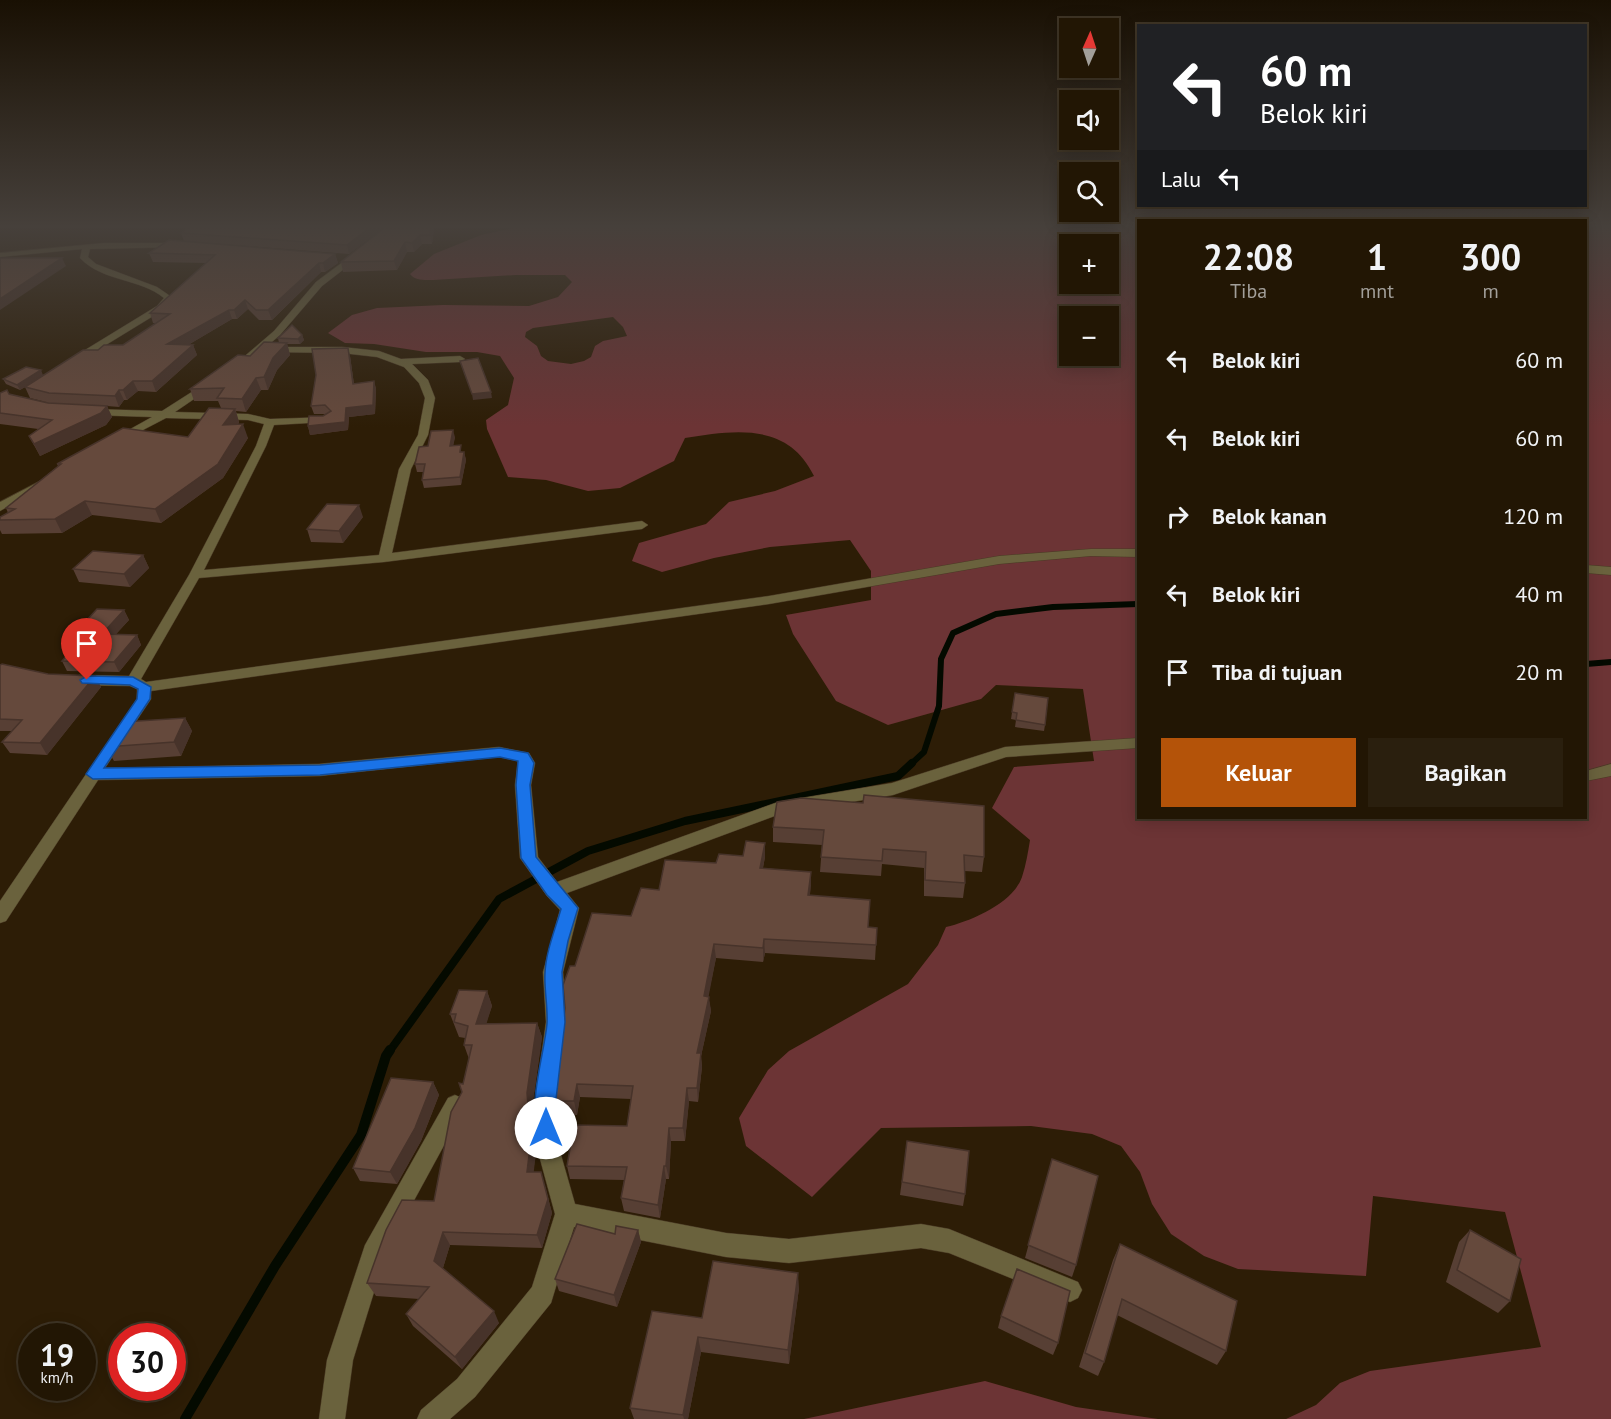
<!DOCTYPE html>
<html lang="id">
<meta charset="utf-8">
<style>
:root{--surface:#221604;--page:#2a1f0e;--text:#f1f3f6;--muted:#a29f9a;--line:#3f3526;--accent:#b45309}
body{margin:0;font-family:"PT Sans",sans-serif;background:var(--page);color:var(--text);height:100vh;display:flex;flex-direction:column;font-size:22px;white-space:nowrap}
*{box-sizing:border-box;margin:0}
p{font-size:20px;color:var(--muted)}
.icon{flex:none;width:33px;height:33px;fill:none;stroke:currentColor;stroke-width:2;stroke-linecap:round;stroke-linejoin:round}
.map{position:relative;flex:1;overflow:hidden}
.sheet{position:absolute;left:1137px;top:219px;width:450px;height:600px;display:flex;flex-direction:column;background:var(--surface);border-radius:0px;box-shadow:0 3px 15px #0003,0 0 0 2px var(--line)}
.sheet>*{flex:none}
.top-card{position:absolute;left:1137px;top:24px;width:450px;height:183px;border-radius:0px;box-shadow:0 3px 15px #0003,0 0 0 2px var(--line);background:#202124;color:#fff;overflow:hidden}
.needle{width:39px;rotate:3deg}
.fabs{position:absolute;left:1059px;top:18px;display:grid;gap:12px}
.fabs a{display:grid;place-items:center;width:60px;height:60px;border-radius:0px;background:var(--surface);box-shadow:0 3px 15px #0003,0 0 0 2px var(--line);font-size:30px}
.speed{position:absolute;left:18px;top:1323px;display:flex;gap:12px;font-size:30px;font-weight:700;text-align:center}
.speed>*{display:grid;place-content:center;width:78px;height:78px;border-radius:50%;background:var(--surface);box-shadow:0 3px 15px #0003,0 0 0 2px var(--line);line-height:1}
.speed small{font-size:15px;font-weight:400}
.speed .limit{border:9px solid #d22;background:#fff;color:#111}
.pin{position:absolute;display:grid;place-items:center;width:51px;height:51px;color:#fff;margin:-62px -26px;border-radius:50% 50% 50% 0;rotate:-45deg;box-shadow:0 0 6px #0007}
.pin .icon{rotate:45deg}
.me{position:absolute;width:66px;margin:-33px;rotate:0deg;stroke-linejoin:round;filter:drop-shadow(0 0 4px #0008)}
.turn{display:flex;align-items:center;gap:21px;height:126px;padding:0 24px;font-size:27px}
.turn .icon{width:78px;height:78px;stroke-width:2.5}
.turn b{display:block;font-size:42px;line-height:51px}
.then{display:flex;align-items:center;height:57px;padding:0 24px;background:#0003;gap:12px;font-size:22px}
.eta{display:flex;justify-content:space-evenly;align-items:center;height:102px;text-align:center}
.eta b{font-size:36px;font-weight:700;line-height:42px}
.button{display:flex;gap:12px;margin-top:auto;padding:12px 24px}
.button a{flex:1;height:69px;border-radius:0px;background:var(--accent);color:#fff;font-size:24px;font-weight:700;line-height:69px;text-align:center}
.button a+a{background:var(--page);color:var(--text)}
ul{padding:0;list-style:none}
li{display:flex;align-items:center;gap:18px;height:78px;padding:0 24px}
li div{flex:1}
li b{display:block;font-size:22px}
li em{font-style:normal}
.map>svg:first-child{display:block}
</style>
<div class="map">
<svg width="1611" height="1419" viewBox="0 0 1611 1419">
<rect width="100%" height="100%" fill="#2d1d06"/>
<g fill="#6c3435" fill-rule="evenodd">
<path d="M514 228H1138V818H1586V228H1611V1419H1286L1316 1405 1340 1383 1370 1371 1541 1347 1505 1212 1373 1196 1366 1276 1238 1269 1204 1256 1171 1234 1152 1204 1140 1172 1121 1146 1092 1134 1031 1126 881 1128 812 1197 746 1146 739 1118 768 1070 789 1051 908 984 938 945 946 927C971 921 1013 903 1022 877 1026 865 1028 852 1030 840L992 808 1014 767 1094 761 1083 689 996 685 981 699 888 725 836 701 793 634 786 615 871 600V571L850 540 770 547 714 558 662 572 632 561 639 543 706 524 729 502 775 491 814 476C788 422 735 430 685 438L674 461 620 488 588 491 546 480 508 477 487 429 486 420 508 405 514 378 500 356 477 352H426L374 344 345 343 328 333 352 315 377 308 443 305 529 306 558 297 572 282 565 275H516L433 280C425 280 415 281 410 274L434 254 481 235ZM1070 244H1108V284H1070ZM1070 316H1108V356H1070ZM613 317 623 327 627 336 603 341 595 346 591 357 584 361 571 364 548 361 541 356 537 346 525 337 526 332 533 328Z"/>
<path d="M985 1381 1076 1407 1158 1419H804Z"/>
</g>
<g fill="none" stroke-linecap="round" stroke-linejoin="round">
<g stroke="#040a00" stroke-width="6">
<path d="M1586 664 1611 662"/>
<path d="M910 765 924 752 939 706 941 659 953 633 996 614 1053 607 1138 604"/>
</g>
<path stroke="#040a00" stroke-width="8" d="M389 1052 499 899 588 851 685 821 898 776 912 763"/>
<path stroke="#040a00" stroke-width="10" d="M185 1419 275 1266 361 1135 386 1056 390 1050"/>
<defs>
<g id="minor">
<path d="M104 243H182L186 245 182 247 90 249 88 257 96 264 157 287 173 298 163 310 78 362H72V358L157 306 164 298C140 278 103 282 80 258L82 249 0 257V253Z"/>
<path d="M355 253 362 255 322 286 280 335 266 347H342L379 351 401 359 460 356 465 359 460 362 412 364 428 380 435 398 428 435 411 469 392 553 642 521 648 525 642 529 384 562 199 578 141 679 146 682 769 596 999 556 1091 549H1138V557L1091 556 999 564 769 604 151 691V699L105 768 319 764 499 747 529 753 535 763 531 785 538 857 557 882 778 802 892 783 1005 747 1138 738V748L1006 757 893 795 780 814 567 893 579 908 563 972 566 1022 556 1108 559 1148 575 1204 726 1233 789 1239 921 1224 949 1229 1078 1282 1082 1290 1078 1298 1070 1302 949 1253 921 1248 789 1263 726 1257 574 1227 551 1303 475 1397 450 1419H417L421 1410 457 1379 532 1287 555 1214 537 1148 534 1108 546 1022 543 972 560 910 547 896 520 858 515 785 518 761 499 757 319 776 98 780 6 921 0 923V901L137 699V689L130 686 79 685 72 680 79 675 129 676 189 575 256 446 264 424 248 420 166 418 120 442 115 439 116 437 152 417 90 415 85 412 90 409 162 411 209 381 214 384 213 386 175 412 248 414 270 419 330 417V421L326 422 274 425 266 446 204 570 379 555 399 469 418 435 425 398 419 383 404 367 377 357 342 353 269 352 265 348 254 357 246 355 274 331 316 282Z"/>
<path d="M44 479 48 480V484L0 511V502Z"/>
<path d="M1586 565 1611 567V575L1586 573Z"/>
<path d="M1611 764V776L1586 781V771Z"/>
<path d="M455 1095 462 1098 466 1105 387 1250 353 1360 345 1419H319L327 1360 365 1245 448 1098Z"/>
</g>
</defs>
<use href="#minor" stroke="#4a3a25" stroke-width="1"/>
<use href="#minor" fill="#6a623d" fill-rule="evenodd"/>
</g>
<g fill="#573f34">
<path d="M188 228H383L349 254 184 241 181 233Z"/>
<path d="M384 228H434L432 244H422L414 252H407L397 270 343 272 341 262Z"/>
<path d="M149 253 335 254 338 263 325 272H321L272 320H259L248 309 237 319H232L188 345H193L197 355 156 392 138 391 127 400H124L119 407 107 406 112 417 106 425 40 456 29 436 38 429 0 424V393L9 394 50 403 30 398 25 387 32 383 20 390 6 384 3 379 43 375 98 350 123 345 157 323H153L150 313 206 263 153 262Z"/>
<path d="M302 335 304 340 300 344H287L290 355 277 370 268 390H261L246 412 236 411 239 422 238 425 248 438 223 478 161 523 92 515 62 533 2 534 0 530V517L8 513 6 508 58 466 57 464 188 437 221 408 218 401H194L190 389 250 356 279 343 278 338Z"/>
<path d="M350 356 354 384 374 381 376 389 375 414 349 417 348 430 310 435 308 426 326 414H314L311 406Z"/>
<path d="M455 437 453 445 462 452H464L466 460 461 485 424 488 422 480 423 472H417L415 464 428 446Z"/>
<path d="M363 517 343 543 311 542 307 529Z"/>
<path d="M143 555 149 568 130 587 79 582 73 569Z"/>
<path d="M124 610 129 620 116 634 137 635 141 645 119 672 67 671 62 661 79 640 75 633Z"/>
<path d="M0 665 48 674 95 676 101 687 47 755 10 753 2 742 12 731H0Z"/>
<path d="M1015 693 1045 725 1044 731 1015 727 1016 720 1011 719Z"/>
<path d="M185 718 192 731 181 756 114 761 106 747Z"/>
<path d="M777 802 984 857 982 872 964 871 965 883 963 898 924 896V868L882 864 881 876 820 872 822 845 773 842V827Z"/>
<path d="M743 856 765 857 763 868 811 872 810 895 868 927 877 928 875 960 765 953 763 962 716 958 708 996 711 1011 701 1056 702 1067 698 1102 689 1101 685 1141H671L669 1179H666L660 1218 624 1211 621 1198 624 1180 570 1179 567 1166 627 1126 631 1099 580 1097 577 1115H559L555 1101 575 966 631 916 659 890Z"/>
<path d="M487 991 492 1006 486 1023H537L542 1037 532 1108 536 1153 533 1172 545 1186 552 1213 542 1248 450 1245 443 1268 499 1323 462 1369 413 1326 406 1314 419 1299 376 1296 367 1283 434 1201 462 1092 463 1084 469 1059 464 1045 465 1038 459 1037 450 1014Z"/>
<path d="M433 1082 439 1095 421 1141 397 1184 360 1181 353 1168Z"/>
<path d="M907 1141 965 1194 963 1206 900 1195Z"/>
<path d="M1052 1159 1076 1265 1072 1277 1025 1258Z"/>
<path d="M638 1230 641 1242 617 1307 559 1291 555 1279 615 1234Z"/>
<path d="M1470 1230 1510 1301 1498 1313 1446 1282 1459 1242Z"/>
<path d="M1120 1244 1226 1351 1217 1365 1117 1315 1104 1362 1098 1376 1079 1367 1113 1260Z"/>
<path d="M799 1288 789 1364 701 1352 688 1419H634L630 1408 702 1318Z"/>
<path d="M1001 1316 1058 1343 1053 1355 998 1328Z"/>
</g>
<g fill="#47332a">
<path d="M369 228H383L349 254 347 245Z"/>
<path d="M431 228H434L432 244 430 235Z"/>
<path d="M420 235 422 244 414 252 412 243Z"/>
<path d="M405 242 407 252 397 270 394 261Z"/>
<path d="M335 254 338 263 325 272 323 263Z"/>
<path d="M62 258 66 266 0 310V299Z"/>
<path d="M319 263 321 272 272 320 268 310Z"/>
<path d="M245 300 248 309 237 319 234 310Z"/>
<path d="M229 310 232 319 171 355 167 344Z"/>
<path d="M302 335 304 340 300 344 298 339Z"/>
<path d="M287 343 290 355 277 370 268 390 264 377 273 358Z"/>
<path d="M193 345 197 355 156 392 152 381Z"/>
<path d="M348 348 350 356 355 392 353 384Z"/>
<path d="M41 370 43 375 20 390 17 385Z"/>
<path d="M256 378 261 390 246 412 242 399Z"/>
<path d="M133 381 138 391 127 400 123 390Z"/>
<path d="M374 381 376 389 375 414 349 417 348 430 310 435 308 426 346 408Z"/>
<path d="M119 390 124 400 119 407 115 396Z"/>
<path d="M491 392 492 398 473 400 472 394Z"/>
<path d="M107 406 112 417 106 425 40 456 34 444Z"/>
<path d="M235 409 239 422 228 438 223 425Z"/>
<path d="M243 424 248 438 223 478 161 523 155 509Z"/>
<path d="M453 430 455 437 452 453 450 446Z"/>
<path d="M464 452 466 460 461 485 460 477Z"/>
<path d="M85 501 92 515 62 533 55 519Z"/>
<path d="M359 505 363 517 343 543 339 531Z"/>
<path d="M143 555 149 568 130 587 124 574Z"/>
<path d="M124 610 129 620 107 644 102 634Z"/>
<path d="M137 635 141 645 119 672 114 662Z"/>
<path d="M95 676 101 687 47 755 40 743Z"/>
<path d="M185 718 192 731 181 756 174 742Z"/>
<path d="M765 843V857L760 882V868Z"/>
<path d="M811 872V886L808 909V895Z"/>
<path d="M764 939 765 953 763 962V948Z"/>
<path d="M714 944 716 958 706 1010 704 996Z"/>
<path d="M487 991 492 1006 482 1038 476 1024Z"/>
<path d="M709 997 711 1011 701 1056 702 1067 698 1102 697 1088V1053Z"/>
<path d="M537 1023 542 1037 532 1108 536 1153 532 1186 527 1172V1093Z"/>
<path d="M433 1082 439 1095 421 1141 397 1184 390 1172Z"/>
<path d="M577 1084 580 1097 577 1115 574 1101Z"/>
<path d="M687 1088 689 1101 685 1141 683 1128Z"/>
<path d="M669 1128 671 1141 669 1179 666 1166Z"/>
<path d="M664 1166 666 1179 660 1218 658 1205Z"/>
<path d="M541 1172 552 1213 542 1248 537 1235Z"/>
<path d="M638 1230 641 1242 617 1307 614 1295Z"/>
<path d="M443 1232 450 1245 441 1274 434 1261Z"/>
<path d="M798 1273 799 1288 789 1364 788 1350Z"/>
<path d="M494 1311 499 1323 462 1369 455 1357Z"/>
<path d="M698 1337 701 1352 688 1419H684L683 1415Z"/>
</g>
<g fill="#65493c" stroke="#47332a" stroke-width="1.5">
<path d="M188 228H369L347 245 181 233Z"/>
<path d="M384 228H431L430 235H420L412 243 405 242 394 261 341 262Z"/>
<path d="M169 240 335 254 323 263H319L268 310H256L245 300 234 310H229L167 344 193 345 152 381H133L123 390H119L115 396 49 393 25 387 83 350H98L104 345H123L170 314 150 313 215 255 149 253Z"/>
<path d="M0 258H62L0 299Z"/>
<path d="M292 325 302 335 298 339 278 338Z"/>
<path d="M264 342 287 343 273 358 264 377 256 378 242 399 217 398 224 388 190 389 238 355 250 356Z"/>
<path d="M348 348 353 384 374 381 373 405 346 408 345 422 308 426 309 416H323L331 411 325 405 311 406 316 375 312 349Z"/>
<path d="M478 358 491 392 472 394 460 361Z"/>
<path d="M26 367 41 370 17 385 3 379Z"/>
<path d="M7 390 9 394 48 403 107 406 101 413 34 444 29 436 52 420 0 413V393Z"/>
<path d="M209 408 235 409 223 425 243 424 218 464 155 509 85 501 55 519 0 520V517L15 509 6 508 61 464H57L123 428 188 437Z"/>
<path d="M453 430 450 446 461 445 460 452H464L460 477 422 480 425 464H415L419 447 428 446 431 431Z"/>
<path d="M327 504 359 505 339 531 307 529Z"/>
<path d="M93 551 143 555 124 574 73 569Z"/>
<path d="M97 609 124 610 102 634 137 635 114 662 62 661 86 633 94 634 75 633Z"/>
<path d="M2 664 48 674 95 676 40 743 2 742 22 720 0 719V665Z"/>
<path d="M1015 693 1048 698 1045 725 1016 720 1017 713 1012 712Z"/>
<path d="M185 718 174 742 106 747 122 722Z"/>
<path d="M864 795 984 806V857L964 855 965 883 925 880 926 852 883 849 882 861 821 857 824 830 773 827 777 802 801 798 863 803Z"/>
<path d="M746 841 765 843 760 868 811 872 808 895 870 900 868 927 877 928 876 945 764 939 763 948 714 944 704 996 709 997 697 1053H701L697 1088H687L683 1128H669L666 1166H664L658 1205 621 1198 627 1167 567 1166 574 1125 627 1126 633 1086 577 1084 574 1101H555L554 1094 565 1008 563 985 570 966H575L592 913 631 916 641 888 659 890 665 860 716 863 719 854 743 856Z"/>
<path d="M459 990 487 991 476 1024 537 1023 527 1093 531 1139 527 1172H541L548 1199 537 1235 443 1232 434 1261 494 1311 455 1357 406 1314 429 1287 367 1283 386 1230 402 1200 434 1201 451 1112 462 1092 459 1083 463 1084 472 1045H464L468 1026 454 1022 456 1014H450Z"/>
<path d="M391 1078 433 1082 415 1128 390 1172 353 1168Z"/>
<path d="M907 1141 969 1151 965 1194 902 1182Z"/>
<path d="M1052 1159 1098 1176 1076 1265 1028 1245Z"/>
<path d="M577 1224 615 1234 616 1226 638 1230 614 1295 555 1279Z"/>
<path d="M1470 1230 1521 1259 1510 1301 1457 1270Z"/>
<path d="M1120 1244 1237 1301 1226 1351 1122 1299 1104 1362 1085 1353Z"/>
<path d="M713 1261 798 1273 788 1350 698 1337 683 1415 630 1408 652 1311 702 1318Z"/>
<path d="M1017 1269 1070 1291 1058 1343 1001 1316Z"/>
</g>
<linearGradient id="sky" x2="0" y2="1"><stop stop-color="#191003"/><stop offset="0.53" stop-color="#46403b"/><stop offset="1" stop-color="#46403b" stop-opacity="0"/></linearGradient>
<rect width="1611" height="427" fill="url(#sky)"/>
<path fill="#1a73e8" stroke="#114b97" stroke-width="1.5" d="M87 676 133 677 151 687 150 699 104 768 320 765 500 748 528 753 534 763 530 785 536 857 578 908 568 941 562 972 565 1022 555 1108 556 1128 553 1134 546 1137 539 1134C527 1106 544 1055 547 1024 548 1007 544 989 545 973 546 951 555 930 561 909L547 895 521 858 516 785 518 761 500 757 320 775 93 779 86 774 137 699 138 689 130 685 82 683 80 680Z"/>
</svg>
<div class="fabs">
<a><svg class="needle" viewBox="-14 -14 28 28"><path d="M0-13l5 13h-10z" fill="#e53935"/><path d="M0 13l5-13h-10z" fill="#a29f9a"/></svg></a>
<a><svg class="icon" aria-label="sound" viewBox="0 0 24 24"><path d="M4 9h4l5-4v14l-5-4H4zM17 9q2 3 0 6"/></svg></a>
<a><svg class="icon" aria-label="search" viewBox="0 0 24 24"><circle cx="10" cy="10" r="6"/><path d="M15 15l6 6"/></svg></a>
<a>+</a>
<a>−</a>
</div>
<div class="speed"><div>19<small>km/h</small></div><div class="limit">30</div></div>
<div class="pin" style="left:87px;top:680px;background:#d93025"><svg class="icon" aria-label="arrive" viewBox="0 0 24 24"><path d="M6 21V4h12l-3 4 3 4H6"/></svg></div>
<svg class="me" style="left:546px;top:1128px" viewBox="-20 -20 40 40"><circle r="19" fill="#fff"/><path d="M0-13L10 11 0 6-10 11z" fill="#1a73e8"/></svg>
<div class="top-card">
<div class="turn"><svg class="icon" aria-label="left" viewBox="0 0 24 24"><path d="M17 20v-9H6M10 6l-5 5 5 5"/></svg><div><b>60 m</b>Belok kiri</div></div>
<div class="then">Lalu<svg class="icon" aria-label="left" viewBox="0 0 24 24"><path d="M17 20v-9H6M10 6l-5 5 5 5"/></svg></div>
</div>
<section class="sheet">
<div class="eta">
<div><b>22:08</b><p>Tiba</p></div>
<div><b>1</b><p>mnt</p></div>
<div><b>300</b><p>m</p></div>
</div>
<ul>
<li><svg class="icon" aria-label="left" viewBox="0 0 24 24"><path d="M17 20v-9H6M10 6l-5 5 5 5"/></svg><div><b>Belok kiri</b></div><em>60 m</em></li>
<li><svg class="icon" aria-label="left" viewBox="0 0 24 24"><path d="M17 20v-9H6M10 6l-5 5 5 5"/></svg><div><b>Belok kiri</b></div><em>60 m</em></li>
<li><svg class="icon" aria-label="right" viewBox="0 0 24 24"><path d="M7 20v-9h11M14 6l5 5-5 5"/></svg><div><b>Belok kanan</b></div><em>120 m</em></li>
<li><svg class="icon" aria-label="left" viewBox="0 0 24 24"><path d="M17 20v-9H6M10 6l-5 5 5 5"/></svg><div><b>Belok kiri</b></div><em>40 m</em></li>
<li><svg class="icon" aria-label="arrive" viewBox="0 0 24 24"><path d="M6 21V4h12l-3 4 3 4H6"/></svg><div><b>Tiba di tujuan</b></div><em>20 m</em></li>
</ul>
<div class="button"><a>Keluar</a><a>Bagikan</a></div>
</section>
</div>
